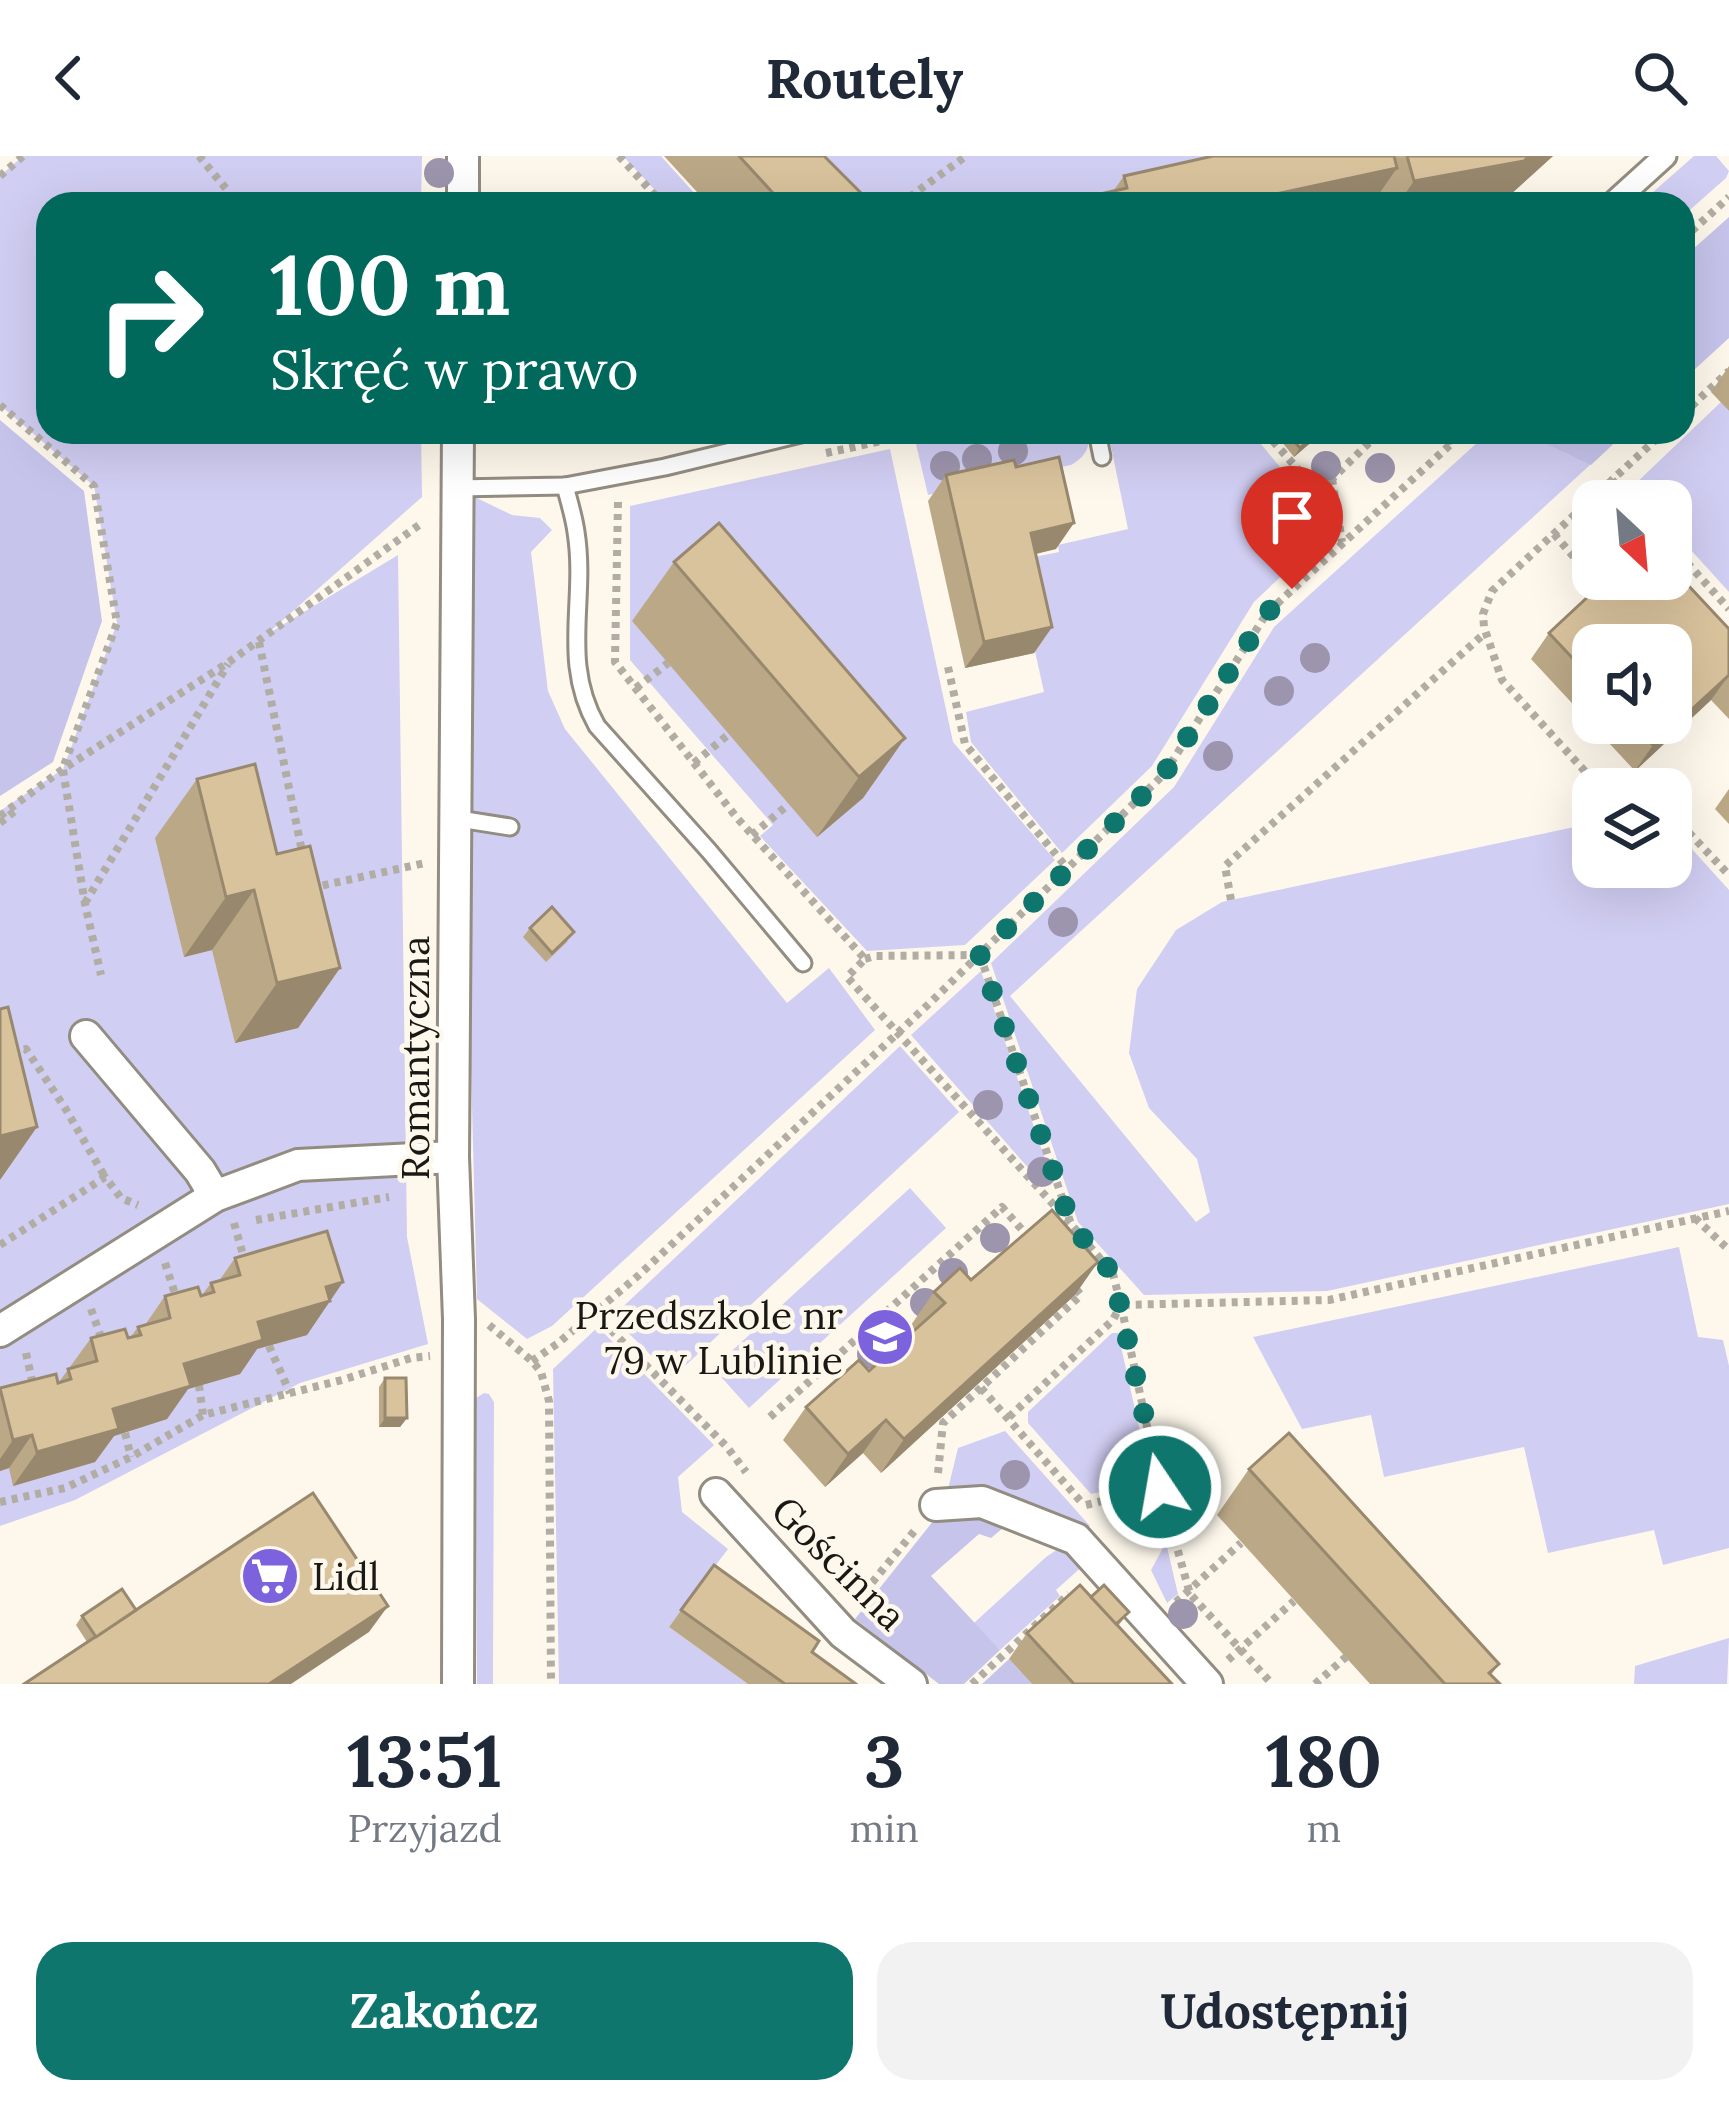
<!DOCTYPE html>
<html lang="pl">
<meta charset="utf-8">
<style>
:root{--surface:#fff;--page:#f2f2f3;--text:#1f2937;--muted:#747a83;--accent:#0f766e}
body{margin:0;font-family:Lora,serif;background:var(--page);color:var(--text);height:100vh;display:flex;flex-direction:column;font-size:45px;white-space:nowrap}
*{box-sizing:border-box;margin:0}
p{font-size:39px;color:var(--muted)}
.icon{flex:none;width:66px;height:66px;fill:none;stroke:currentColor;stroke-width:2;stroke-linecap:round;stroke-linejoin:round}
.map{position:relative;height:1528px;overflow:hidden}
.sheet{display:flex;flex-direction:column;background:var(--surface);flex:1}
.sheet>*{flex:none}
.top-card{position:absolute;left:36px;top:36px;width:1659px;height:252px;border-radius:36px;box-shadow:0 12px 48px #0002;background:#00695c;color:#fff;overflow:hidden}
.needle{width:78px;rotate:154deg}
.fabs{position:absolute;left:1572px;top:324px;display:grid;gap:24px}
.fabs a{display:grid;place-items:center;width:120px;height:120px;border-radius:24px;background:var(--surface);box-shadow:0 12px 48px #0002;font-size:60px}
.pin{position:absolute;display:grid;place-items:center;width:102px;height:102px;color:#fff;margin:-123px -51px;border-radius:50% 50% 50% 0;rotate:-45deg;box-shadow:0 0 12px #0007}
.pin .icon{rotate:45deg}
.me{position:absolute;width:132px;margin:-66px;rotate:348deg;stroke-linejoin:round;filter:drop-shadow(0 0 9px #0008)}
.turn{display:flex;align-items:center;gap:42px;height:252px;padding:0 36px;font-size:54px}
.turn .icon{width:156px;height:156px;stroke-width:2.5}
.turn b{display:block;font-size:84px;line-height:102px}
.eta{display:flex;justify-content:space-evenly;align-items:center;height:204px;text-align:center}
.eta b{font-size:72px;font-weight:700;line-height:84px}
.action{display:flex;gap:24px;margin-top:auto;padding:24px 36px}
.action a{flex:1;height:138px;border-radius:36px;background:var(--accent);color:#fff;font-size:48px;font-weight:700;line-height:138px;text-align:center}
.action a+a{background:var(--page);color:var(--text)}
header{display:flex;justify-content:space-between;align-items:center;height:156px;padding:0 36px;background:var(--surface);font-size:54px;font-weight:700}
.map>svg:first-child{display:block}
</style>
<header><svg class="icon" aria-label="back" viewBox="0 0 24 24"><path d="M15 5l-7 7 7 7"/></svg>Routely<svg class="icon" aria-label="search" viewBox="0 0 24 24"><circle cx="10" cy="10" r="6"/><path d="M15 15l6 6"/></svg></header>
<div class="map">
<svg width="1729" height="1528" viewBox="0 0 1729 1528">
<rect width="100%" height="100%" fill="#fef8ec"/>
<g fill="#d1cef3">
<path d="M23 0H422L421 48H48V276H421L422 341 266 479 398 399 407 1081 428 1188 300 1227 75 1344 0 1370V655L63 613 117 467 94 330 0 249V20Z"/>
<path d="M623 0H661L704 48H668Z"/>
<path d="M747 0H1395L1163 48H796Z"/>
<path d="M1694 0H1716L1729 15 1726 22 1683 60V48H1648L1644 44Z"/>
<path d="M1721 246 1729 255V436L1671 372V345H1647L1633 330Z"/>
<path d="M970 276H1088C1091 291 1085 301 1071 309L928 339 916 288Z"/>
<path d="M1108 276H1251L1331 373 1254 446 1152 610 1062 697 971 586 966 556 1044 536 1015 405 1059 396 1058 389 1128 373Z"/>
<path d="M1489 276H1626L1010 840 1196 1066 1210 1056 1197 1003 1149 952 1129 897 1137 833 1176 774 1222 746 1593 667V711H1671L1672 671 1729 734V1048L1327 1135 1144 1139 1078 1066 991 807 1174 631 1274 471Z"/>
<path d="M890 293 953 586 1055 704 965 789 867 795 760 680 773 669 630 504V350Z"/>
<path d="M456 332 512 359 540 362 552 374 531 396 548 535 565 573 787 847 829 812 875 874 552 1170 527 1183 477 1143Z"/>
<path d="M981 815 1052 1024 1045 1031 911 879Z"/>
<path d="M900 890 959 956 673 1221 612 1161Z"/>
<path d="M910 1032 946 1072 749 1252 713 1212Z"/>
<path d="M1679 1091 1698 1181 1723 1184 1729 1210V1392L1663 1409 1654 1374 1548 1397 1524 1291 1384 1321 1371 1259 1302 1273 1253 1181Z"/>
<path d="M598 1171 714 1289 678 1321 682 1356 728 1393 669 1471 748 1528H559L553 1213Z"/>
<path d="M1112 1177H1118L1151 1325 1091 1338 1028 1267V1256Z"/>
<path d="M484 1237 489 1238 494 1246 493 1528H477L476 1242Z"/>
<path d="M1005 1275 1090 1370 1084 1374 947 1337 958 1292Z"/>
<path d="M1157 1348 1178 1438 1167 1447 1151 1414 1163 1392 1127 1353Z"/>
<path d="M1067 1387 1086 1407 1056 1434 1060 1440 1000 1494 974 1467 1046 1401Z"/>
<path d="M1729 1482 1727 1528H1634L1635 1510Z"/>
</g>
<g fill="#c7c4ec">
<path d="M1729 61V182L1683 224V102Z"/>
<path d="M0 264 84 335 102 465 53 606 0 640Z"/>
<path d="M1522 276H1626L1591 309Z"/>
<path d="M979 1355 1010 1366 991 1382 979 1378 931 1420 1000 1494 964 1528H939L855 1463 938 1359Z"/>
<path d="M1009 1503 1032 1528H982Z"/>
</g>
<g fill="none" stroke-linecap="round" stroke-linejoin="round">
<defs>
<g id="service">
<path d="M1097 276 1102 301"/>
<path d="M565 330C569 345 574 361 576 376 587 445 560 505 597 570L709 695 803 807"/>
<path d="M456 332 565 330 665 311 809 276"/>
<path d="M453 662 510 671"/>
</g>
<path id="pedestrian" d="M1612 48 1665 0"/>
<g id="minor">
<path d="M463 0V48"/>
<path d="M86 880 200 1015 215 1040"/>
<path d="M0 1175 215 1040 298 1009 453 1001"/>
<path d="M716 1338 843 1477 911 1528"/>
<path d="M936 1349 982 1346 1076 1383 1207 1528"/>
<path d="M458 1528 459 1163 453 1001 458 276"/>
</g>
</defs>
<use href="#service" stroke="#928c81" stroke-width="21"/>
<use href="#pedestrian" stroke="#928c81" stroke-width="27"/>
<use href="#minor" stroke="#928c81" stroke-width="36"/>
<g stroke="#b2ada4" stroke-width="8" stroke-dasharray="6 6" stroke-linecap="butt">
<path d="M199 0 228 35"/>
<path d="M619 0 663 48"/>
<path d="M0 20 23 0"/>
<path d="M900 48 966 0"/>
<path d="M1683 83 1729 41"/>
<path d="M0 249 94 330 117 467 63 612"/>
<path d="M1683 258 1729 215"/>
<path d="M1265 276 1302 318 1332 323 1380 276"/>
<path d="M1446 276 1449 289"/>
<path d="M826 297 924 276"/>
<path d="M1332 323 1342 386"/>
<path d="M1631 345 1612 324 1664 276"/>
<path d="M618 346 615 506 737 662 865 803 847 821 1071 1068"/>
<path d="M1554 378 1593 423"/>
<path d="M1671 389 1729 453"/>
<path d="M259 486 303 700"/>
<path d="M948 511 965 588 1067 712"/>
<path d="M636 532 668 507"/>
<path d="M694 607 729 578"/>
<path d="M63 614 85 748 101 819"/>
<path d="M1601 633 1502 524 1484 471 1483 458 1492 435 1612 324"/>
<path d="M0 660 63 613 229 506 422 367"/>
<path d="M1671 662H1675L1729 719"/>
<path d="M0 667 16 654"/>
<path d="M752 679 789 648"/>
<path d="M311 732 425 707"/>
<path d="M1231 744 1225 710 1485 477"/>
<path d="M85 747 228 508"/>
<path d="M980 799 1071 1068 1113 1118 1121 1149 1329 1144 1729 1055"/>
<path d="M865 803 875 800 979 799"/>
<path d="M0 897 26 893 65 952 105 1021"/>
<path d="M1695 1062 1729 1094"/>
<path d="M256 1064 389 1041"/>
<path d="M234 1067 245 1106"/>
<path d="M0 1089 105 1021 121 1042 138 1049"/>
<path d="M165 1107 177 1144"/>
<path d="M1121 1149 1160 1331 1190 1438 1272 1528"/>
<path d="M91 1153 102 1184"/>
<path d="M594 1157 727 1291 746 1316"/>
<path d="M489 1169 532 1205 541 1216 549 1245 551 1528"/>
<path d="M269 1190 290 1237"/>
<path d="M26 1197 33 1229"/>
<path d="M532 1205 557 1188 639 1119 933 844 1164 618 1267 457 1464 276"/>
<path d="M199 1229 203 1259"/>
<path d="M981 1232 1083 1348"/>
<path d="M770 1261 1002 1051 1032 1085"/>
<path d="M1009 1261 1113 1164 1120 1150"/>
<path d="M125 1277 131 1301"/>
<path d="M938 1317 943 1267 1081 1139 1071 1127"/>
<path d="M0 1346 65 1332 131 1301 203 1259 342 1224 411 1202 430 1200"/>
<path d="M1086 1349 1160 1331"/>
<path d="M857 1445 916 1373"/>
<path d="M1176 1446 1241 1387"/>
<path d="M1228 1504 1294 1445"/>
<path d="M972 1528 1069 1438"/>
<path d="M1315 1528 1346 1501"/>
</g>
<use href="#service" stroke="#fff" stroke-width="15"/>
<use href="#pedestrian" stroke="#fff" stroke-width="21"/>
<use href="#minor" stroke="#fff" stroke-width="30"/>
</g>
<g fill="#9d95ad">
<circle cx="439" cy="17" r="15"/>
<circle cx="1013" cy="295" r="15"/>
<circle cx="977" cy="303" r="15"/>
<circle cx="945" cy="310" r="15"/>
<circle cx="1326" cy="310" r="15"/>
<circle cx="1380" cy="312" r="15"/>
<circle cx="1315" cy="502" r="15"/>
<circle cx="1279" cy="535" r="15"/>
<circle cx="1218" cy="600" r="15"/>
<circle cx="1063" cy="766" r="15"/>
<circle cx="988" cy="949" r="15"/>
<circle cx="1042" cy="1016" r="15"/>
<circle cx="995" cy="1082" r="15"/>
<circle cx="953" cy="1117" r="15"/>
<circle cx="925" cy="1147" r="15"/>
<circle cx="896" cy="1176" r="15"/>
<circle cx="872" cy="1198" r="15"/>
<circle cx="1015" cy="1319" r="15"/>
<circle cx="1183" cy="1458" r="15"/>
</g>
<g fill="#bba887" fill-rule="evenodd">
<path d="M664 0H824L872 48H708Z"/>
<path d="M1213 0H1553L1500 48H1056L1114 34 1124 20Z"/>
<path d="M1729 210V255L1711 236Z"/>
<path d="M1274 276H1323L1294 301Z"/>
<path d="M1016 311 1056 393 1036 398 1052 471 1034 497 965 512 928 345 946 319Z"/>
<path d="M674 406 905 582 863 642 817 681 632 465Z"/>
<path d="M1729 473V563L1711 544 1635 615 1531 503 1549 477ZM1593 489 1671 567H1593Z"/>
<path d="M197 623 277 698 340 812 298 872 235 887 212 794 184 801 155 682Z"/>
<path d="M1729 633V668L1715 653Z"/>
<path d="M530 772 568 785 546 806 523 781Z"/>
<path d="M235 1102 330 1144 307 1179 257 1193 240 1218 188 1233 167 1263 114 1280 95 1306 13 1330 9 1312 0 1315V1232L59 1226 91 1182H130L138 1171 145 1169 165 1140 202 1139 211 1127 219 1125Z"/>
<path d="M971 1124 1075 1139 881 1317 863 1297 825 1331 783 1284 806 1251 869 1215 915 1174 911 1169 934 1136Z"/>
<path d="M385 1222 407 1262 400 1271H379V1231Z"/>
<path d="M1249 1313 1499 1508 1491 1519 1500 1528H1370L1217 1359Z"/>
<path d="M714 1409 812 1496 856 1528H748L669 1471Z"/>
<path d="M1091 1441 1129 1456 1118 1470 1172 1528H1032L1009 1503 1027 1477Z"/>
<path d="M136 1454 369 1476 87 1486 76 1469 82 1460Z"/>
</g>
<g fill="#98886e">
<path d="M1529 0H1553L1500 48H1398L1414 25Z"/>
<path d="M1397 12 1372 48H1230Z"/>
<path d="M1320 276H1323L1294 301 1300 292Z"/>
<path d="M1074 367 1056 393 1013 403 1031 377Z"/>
<path d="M1052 471 1034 497 965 512 984 486Z"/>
<path d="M1729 519 1711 544 1635 615 1653 589Z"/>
<path d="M905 582 863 642 817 681 859 621Z"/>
<path d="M254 734 212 794 184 801 226 741Z"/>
<path d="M340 812 298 872 235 887 277 827Z"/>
<path d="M37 971 0 1024V980Z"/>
<path d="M1098 1106 1075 1139 881 1317 904 1283Z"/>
<path d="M343 1126 307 1179 257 1193 240 1218 188 1233 167 1263 114 1280 95 1306 13 1330 37 1296 113 1253 184 1208 326 1131Z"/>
<path d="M385 1262H407L400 1271H379Z"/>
<path d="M886 1264 863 1297 825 1331 848 1298Z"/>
<path d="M32 1279 9 1312 0 1315V1303L13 1284Z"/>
<path d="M388 1450 369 1476 291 1528H269Z"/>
</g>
<g fill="#d9c39d" stroke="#98886e" stroke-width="3">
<path d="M739 0H824L872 48H783Z"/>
<path d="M1213 0H1394L1397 12 1230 48H1056L1127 32 1124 20Z"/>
<path d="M1407 0H1529L1524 5 1414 25Z"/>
<path d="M1286 276H1320L1300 292Z"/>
<path d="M1059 301 1074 367 1031 377 1052 471 984 486 946 319 1014 304 1016 311Z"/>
<path d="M719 367 905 582 859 621 674 406Z"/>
<path d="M1671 411 1729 473V519L1653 589 1633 567H1671V489H1593V524L1549 477 1607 423H1671Z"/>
<path d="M255 608 277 698 310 690 340 812 277 827 254 734 226 741 197 623Z"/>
<path d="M552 751 574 776 552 797 530 772Z"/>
<path d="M8 851 37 971 0 980V853Z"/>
<path d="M1052 1054 1098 1106 904 1283 886 1264 848 1298 806 1251 859 1204 869 1215 945 1147 934 1136 960 1112 971 1124Z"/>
<path d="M327 1075 343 1126 326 1131 330 1145 258 1166 263 1184 184 1208 191 1230 113 1253 119 1273 37 1296 32 1279 13 1284 0 1232 56 1218 58 1227 71 1223 68 1213 97 1205 91 1182 125 1173 128 1182 141 1179 138 1171 170 1162 165 1140 198 1131 201 1140 214 1136 211 1127 240 1119 235 1102Z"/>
<path d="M385 1222H406L407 1262H385Z"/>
<path d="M1289 1277 1499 1508 1489 1517 1500 1528H1445L1249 1313Z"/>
<path d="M313 1337 388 1450 269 1528H24Z"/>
<path d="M714 1409 819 1485 812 1496 856 1528H785L681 1454Z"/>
<path d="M1080 1429 1172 1528H1074L1027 1477Z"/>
<path d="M1104 1429 1129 1456 1116 1468 1091 1441Z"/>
<path d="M122 1433 136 1454 96 1481 82 1460Z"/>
</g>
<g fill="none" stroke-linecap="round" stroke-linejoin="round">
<path stroke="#0f766e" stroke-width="21" stroke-dasharray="0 37.8" d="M1160 1331 1113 1118 1071 1068 980 799 1164 618 1267 457 1292 433"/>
</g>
<defs>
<symbol id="school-disc" viewBox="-11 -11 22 22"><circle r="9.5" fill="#7c62dd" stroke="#fef8ec"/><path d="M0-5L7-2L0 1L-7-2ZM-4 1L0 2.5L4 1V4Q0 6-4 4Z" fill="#fff"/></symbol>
<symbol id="supermarket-disc" viewBox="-11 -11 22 22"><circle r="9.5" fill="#7c62dd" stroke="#fef8ec"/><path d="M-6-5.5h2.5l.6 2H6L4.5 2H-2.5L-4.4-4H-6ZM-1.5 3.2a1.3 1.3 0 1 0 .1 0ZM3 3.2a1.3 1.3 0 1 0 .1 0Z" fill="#fff"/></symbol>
</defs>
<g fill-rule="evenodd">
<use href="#school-disc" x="852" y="1148" width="66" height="66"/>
<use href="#supermarket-disc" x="237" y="1387" width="66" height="66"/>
</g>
<g text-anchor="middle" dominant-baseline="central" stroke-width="9" stroke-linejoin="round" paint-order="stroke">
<g font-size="39" fill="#1a1814" stroke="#fef8ec">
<text transform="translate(415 902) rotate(-90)">Romantyczna</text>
<text transform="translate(839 1407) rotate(45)">Gościnna</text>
</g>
<g font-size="39" fill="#1a1814" stroke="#fef8ec" text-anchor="end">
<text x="843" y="1159">Przedszkole nr<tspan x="843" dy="45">79 w Lublinie</tspan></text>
<text x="312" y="1420" text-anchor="start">Lidl</text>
</g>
</g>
</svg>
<div class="fabs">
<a><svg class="needle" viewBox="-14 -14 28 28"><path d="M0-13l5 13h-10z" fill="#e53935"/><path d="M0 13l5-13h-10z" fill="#747a83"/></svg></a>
<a><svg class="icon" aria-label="sound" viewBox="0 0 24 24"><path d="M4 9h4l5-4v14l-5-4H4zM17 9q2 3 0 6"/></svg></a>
<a><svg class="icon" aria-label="layers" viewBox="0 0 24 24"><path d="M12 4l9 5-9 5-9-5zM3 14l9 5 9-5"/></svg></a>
</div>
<div class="pin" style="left:1292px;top:433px;background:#d93025"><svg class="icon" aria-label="arrive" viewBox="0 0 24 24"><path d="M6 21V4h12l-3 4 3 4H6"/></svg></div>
<svg class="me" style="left:1160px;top:1331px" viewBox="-20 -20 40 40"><circle r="17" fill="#0f766e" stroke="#fff" stroke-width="3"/><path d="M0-11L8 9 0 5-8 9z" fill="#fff"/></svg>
<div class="top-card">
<div class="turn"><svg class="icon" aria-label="right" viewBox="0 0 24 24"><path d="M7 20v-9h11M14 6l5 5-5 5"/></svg><div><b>100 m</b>Skręć w prawo</div></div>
</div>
</div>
<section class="sheet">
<div class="eta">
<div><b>13:51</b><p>Przyjazd</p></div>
<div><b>3</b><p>min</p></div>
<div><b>180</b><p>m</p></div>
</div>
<div class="action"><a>Zakończ</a><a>Udostępnij</a></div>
</section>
